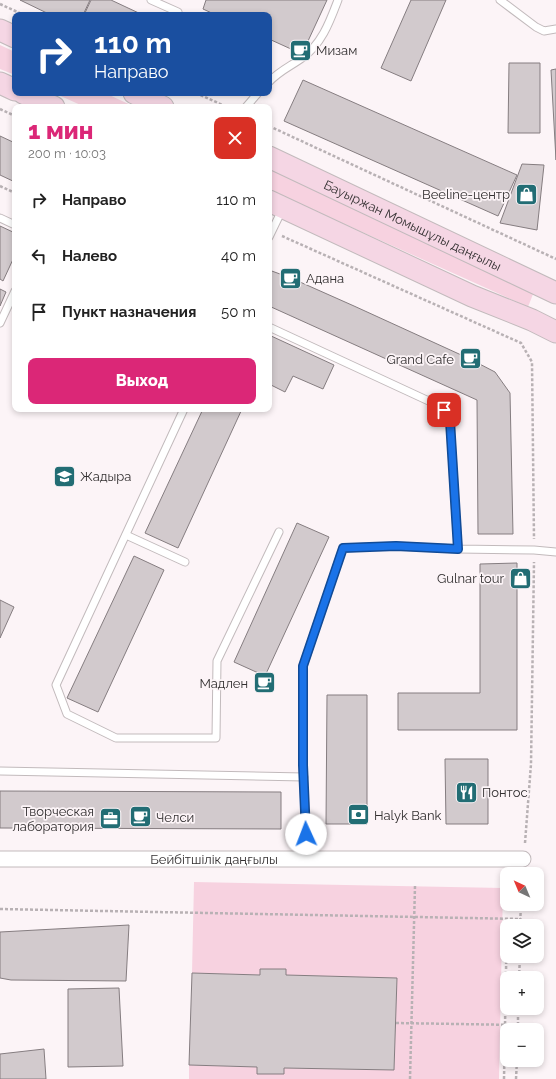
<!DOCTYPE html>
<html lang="ru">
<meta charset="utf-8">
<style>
:root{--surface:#fff;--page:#f2f2f2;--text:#222;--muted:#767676;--accent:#db2777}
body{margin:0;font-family:Raleway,sans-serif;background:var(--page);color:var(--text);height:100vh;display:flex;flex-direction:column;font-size:15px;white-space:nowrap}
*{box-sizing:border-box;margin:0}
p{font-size:13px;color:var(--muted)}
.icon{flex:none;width:22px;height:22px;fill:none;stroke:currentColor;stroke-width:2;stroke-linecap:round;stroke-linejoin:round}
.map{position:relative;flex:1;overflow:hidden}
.sheet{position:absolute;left:12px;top:104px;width:260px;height:308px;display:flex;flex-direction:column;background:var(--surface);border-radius:8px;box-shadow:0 2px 6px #0003}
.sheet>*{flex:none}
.banner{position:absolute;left:12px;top:12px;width:260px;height:84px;border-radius:8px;box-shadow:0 2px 6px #0003;background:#1a4fa0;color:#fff;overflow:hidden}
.needle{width:26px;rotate:316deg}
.controls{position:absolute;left:500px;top:867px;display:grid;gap:8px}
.controls a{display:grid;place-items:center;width:44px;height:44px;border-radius:8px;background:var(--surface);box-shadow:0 2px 6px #0003;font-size:20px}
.pin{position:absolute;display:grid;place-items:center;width:34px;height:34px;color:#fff;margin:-17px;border-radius:8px;box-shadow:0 2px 6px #0006}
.me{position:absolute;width:44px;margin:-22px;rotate:358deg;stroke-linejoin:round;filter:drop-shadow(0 0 3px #0008)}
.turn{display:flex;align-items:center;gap:14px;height:84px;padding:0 16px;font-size:18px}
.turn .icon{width:52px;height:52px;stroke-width:2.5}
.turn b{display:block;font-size:28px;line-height:34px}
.round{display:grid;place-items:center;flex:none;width:42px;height:42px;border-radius:8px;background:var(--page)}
.headline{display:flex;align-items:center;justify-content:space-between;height:68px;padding:0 16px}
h1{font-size:24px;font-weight:800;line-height:30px;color:var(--accent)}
.button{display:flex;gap:8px;margin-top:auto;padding:8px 16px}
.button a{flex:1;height:46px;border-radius:8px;background:var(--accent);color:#fff;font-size:16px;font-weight:800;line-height:46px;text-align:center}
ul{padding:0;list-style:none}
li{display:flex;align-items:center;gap:12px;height:56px;padding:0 16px}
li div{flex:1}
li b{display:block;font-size:15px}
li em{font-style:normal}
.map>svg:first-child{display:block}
</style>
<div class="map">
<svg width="556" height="1079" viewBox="0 0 556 1079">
<rect width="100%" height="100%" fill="#fcf4f7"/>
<g fill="#f7d2e0">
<path d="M0 45 15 52V75L0 69Z"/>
<path d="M54 93H105L135 107H85Z"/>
<path d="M269 168 535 289 528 307 269 190Z"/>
<path d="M194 882 503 888 499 1079H189V1065L257 1067V1074H283L284 1068 394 1070 397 978 286 975V969H260V975L192 973Z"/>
</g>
<g fill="#d2cacd" stroke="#857d80">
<path d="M20 0H90L83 15H51Z"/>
<path d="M91 0H111L143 15H84Z"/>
<path d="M206 0H327L302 54 269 39V15H216L203 9Z"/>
<path d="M411 0H446L411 81 381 68Z"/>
<path d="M509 63H540V133H508Z"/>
<path d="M556 69V160L551 70Z"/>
<path d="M303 80 517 175 498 216 284 121Z"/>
<path d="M0 136 15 143V182L0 175Z"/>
<path d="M522 164 544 165 537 230 500 223Z"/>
<path d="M0 226 15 233V255L3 281 0 279Z"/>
<path d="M269 270 291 278 354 306 470 359 495 372 510 393 513 534H478L477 400 269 306Z"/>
<path d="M0 289 6 292 0 306Z"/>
<path d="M269 335 334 365 323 389 293 376 285 392 269 384Z"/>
<path d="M203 409H242L178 548 145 533Z"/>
<path d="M297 523 329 537 265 676 234 662Z"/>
<path d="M134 556 164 570 98 712 67 698Z"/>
<path d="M517 563V730H398V693H480V564Z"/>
<path d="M0 600 14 607 0 638Z"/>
<path d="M327 695H367V824H326Z"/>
<path d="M445 759H488V824H446Z"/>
<path d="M0 791 281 792V829L0 828Z"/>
<path d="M129 925 126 981 11 980 0 978V932Z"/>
<path d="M260 969H286V975L397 978 394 1070 284 1068V1074H257V1067L189 1065 192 973 260 975Z"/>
<path d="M119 988 123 1066 68 1067V989Z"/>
<path d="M44 1049 46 1079H0V1054Z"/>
</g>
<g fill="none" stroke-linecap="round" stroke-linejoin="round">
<defs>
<g id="lane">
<path d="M151 0 178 12"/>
<path d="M500 0 536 27 544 31 556 29"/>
<path d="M269 82C279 71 291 66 302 58 322 44 330 21 338 0"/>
<path d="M246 107 258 93"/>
<path d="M0 218 15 225"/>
<path d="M269 237 282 210"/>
<path d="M0 323 15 291"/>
<path d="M269 327 433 403 444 410 450 421 458 549"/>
<path d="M184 409 56 685 67 714 116 738H216L217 661 279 532"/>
<path d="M126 535 185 562"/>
<path d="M0 771 304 777"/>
<path d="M307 860 303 765V666L343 548 396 546 458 549 534 550 556 552"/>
</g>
<g id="street">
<path id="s1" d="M0 859H523"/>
</g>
<g id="secondary">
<path d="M0 30 15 37"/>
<path d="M0 83 15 90"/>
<path d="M23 93 54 107"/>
<path d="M134 93 163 107"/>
<path id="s2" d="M269 157 556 293"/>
<path d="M269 201 472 296 532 320 556 332"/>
</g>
</defs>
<use href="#lane" stroke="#c2babc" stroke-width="9"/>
<use href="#street" stroke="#c2babc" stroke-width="17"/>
<use href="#secondary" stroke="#c2babc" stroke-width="23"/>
<g stroke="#b8b1b4" stroke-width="2.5" stroke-dasharray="3 2" stroke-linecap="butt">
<path d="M0 4 24 15"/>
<path d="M196 93 227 107"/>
<path d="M0 109 15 116"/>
<path d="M269 126 556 259"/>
<path d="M0 186 15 193"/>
<path d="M282 236 521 343 532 362 534 539"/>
<path d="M525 843 531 764 534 562"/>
<path d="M0 909 521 919"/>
<path d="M520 926 521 904"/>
<path d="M519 978 520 956"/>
<path d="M396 1023 518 1025"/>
<path d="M518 1030V1008"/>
<path d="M410 1079 415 886"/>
<path d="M504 1079 507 919"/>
<path d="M516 1079 517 1060"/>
</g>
<use href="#lane" stroke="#fff" stroke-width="7"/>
<use href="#street" stroke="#fff" stroke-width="15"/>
<use href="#secondary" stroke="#f5d6e4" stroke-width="21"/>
</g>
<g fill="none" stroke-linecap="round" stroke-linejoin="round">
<defs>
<path id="route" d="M306 834 303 765V666L343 548 396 546 458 549 450 421 444 410"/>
</defs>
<use href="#route" stroke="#114b97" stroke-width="10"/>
<use href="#route" stroke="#1a73e8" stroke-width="7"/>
</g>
<defs>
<symbol id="cafe-square" viewBox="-11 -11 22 22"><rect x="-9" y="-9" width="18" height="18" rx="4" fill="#226d74" stroke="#fcf4f7"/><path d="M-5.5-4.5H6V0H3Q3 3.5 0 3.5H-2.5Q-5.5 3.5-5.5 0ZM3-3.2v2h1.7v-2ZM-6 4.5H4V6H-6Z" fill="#fff"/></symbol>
<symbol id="shop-square" viewBox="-11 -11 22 22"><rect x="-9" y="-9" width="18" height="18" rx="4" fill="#226d74" stroke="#fcf4f7"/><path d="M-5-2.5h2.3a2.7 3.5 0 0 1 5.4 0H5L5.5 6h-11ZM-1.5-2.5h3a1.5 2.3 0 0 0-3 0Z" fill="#fff"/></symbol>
<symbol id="school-square" viewBox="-11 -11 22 22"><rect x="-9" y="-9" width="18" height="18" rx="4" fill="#226d74" stroke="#fcf4f7"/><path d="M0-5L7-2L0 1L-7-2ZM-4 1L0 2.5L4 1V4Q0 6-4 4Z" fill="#fff"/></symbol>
<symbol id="restaurant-square" viewBox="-11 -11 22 22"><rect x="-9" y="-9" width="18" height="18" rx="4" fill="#226d74" stroke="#fcf4f7"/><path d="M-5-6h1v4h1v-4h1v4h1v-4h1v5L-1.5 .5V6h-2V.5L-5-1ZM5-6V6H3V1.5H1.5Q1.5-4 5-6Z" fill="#fff"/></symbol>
<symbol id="bank-square" viewBox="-11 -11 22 22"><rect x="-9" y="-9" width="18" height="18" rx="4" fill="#226d74" stroke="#fcf4f7"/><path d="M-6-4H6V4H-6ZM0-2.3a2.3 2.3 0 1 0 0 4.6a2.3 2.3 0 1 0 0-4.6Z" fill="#fff"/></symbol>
<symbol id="office-square" viewBox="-11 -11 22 22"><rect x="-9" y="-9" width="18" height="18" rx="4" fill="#226d74" stroke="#fcf4f7"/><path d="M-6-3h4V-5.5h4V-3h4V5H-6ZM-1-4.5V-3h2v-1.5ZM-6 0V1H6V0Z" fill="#fff"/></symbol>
</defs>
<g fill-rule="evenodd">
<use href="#cafe-square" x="288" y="38" width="25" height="25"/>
<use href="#shop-square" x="514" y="182" width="25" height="25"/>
<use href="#cafe-square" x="278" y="266" width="25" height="25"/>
<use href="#cafe-square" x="458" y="346" width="25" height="25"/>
<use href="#school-square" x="52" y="464" width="25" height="25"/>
<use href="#shop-square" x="508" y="566" width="25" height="25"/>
<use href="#cafe-square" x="252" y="670" width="25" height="25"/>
<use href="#restaurant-square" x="454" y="780" width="25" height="25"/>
<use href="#bank-square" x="346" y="802" width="25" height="25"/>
<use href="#cafe-square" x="128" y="804" width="25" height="25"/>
<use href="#office-square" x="98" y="806" width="25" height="25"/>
</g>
<g text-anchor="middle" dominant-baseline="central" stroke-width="3.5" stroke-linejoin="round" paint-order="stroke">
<g font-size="13" fill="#333031" stroke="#fcf4f7" text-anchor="start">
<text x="316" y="50">Мизам</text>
<text x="510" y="194" text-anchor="end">Beeline-центр</text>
<text x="306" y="278">Адана</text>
<text x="454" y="359" text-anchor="end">Grand Cafe</text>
<text x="80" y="476">Жадыра</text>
<text x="504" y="578" text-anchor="end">Gulnar tour</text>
<text x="248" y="683" text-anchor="end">Мадлен</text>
<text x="482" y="792">Понтос</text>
<text x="94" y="811" text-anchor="end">Творческая<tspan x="94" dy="15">лаборатория</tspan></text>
<text x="374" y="815">Halyk Bank</text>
<text x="156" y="817">Челси</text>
</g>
<g font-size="13" fill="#333031" stroke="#fcf4f7">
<text stroke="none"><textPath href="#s2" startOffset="159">Бауыржан Момышұлы даңғылы</textPath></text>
<text stroke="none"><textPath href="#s1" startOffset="214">Бейбітшілік даңғылы</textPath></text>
</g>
</g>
</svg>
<div class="controls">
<a><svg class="needle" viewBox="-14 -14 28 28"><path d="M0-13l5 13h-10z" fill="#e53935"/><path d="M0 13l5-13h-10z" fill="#767676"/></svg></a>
<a><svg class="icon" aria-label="layers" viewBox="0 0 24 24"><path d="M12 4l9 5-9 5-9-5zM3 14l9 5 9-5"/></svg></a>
<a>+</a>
<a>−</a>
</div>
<div class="pin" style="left:444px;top:410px;background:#d93025"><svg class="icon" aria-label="arrive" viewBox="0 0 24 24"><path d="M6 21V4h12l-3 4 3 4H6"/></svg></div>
<svg class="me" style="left:306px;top:834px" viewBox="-20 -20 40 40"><circle r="19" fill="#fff"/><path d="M0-13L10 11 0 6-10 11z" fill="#1a73e8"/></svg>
<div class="banner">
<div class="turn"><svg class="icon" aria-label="right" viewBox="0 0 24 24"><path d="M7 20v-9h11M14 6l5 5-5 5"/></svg><div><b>110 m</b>Направо</div></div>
</div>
<section class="sheet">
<div class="headline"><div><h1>1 мин</h1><p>200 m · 10:03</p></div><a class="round" style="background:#d93025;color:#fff"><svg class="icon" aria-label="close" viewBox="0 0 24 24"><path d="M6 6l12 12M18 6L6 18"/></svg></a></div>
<ul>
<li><svg class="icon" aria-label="right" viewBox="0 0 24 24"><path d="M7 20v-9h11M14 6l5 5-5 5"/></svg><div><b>Направо</b></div><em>110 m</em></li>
<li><svg class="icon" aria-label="left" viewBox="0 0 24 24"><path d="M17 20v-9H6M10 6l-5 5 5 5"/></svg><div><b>Налево</b></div><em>40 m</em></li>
<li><svg class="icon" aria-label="arrive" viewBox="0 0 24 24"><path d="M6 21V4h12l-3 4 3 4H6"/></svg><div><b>Пункт назначения</b></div><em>50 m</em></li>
</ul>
<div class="button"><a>Выход</a></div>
</section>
</div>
